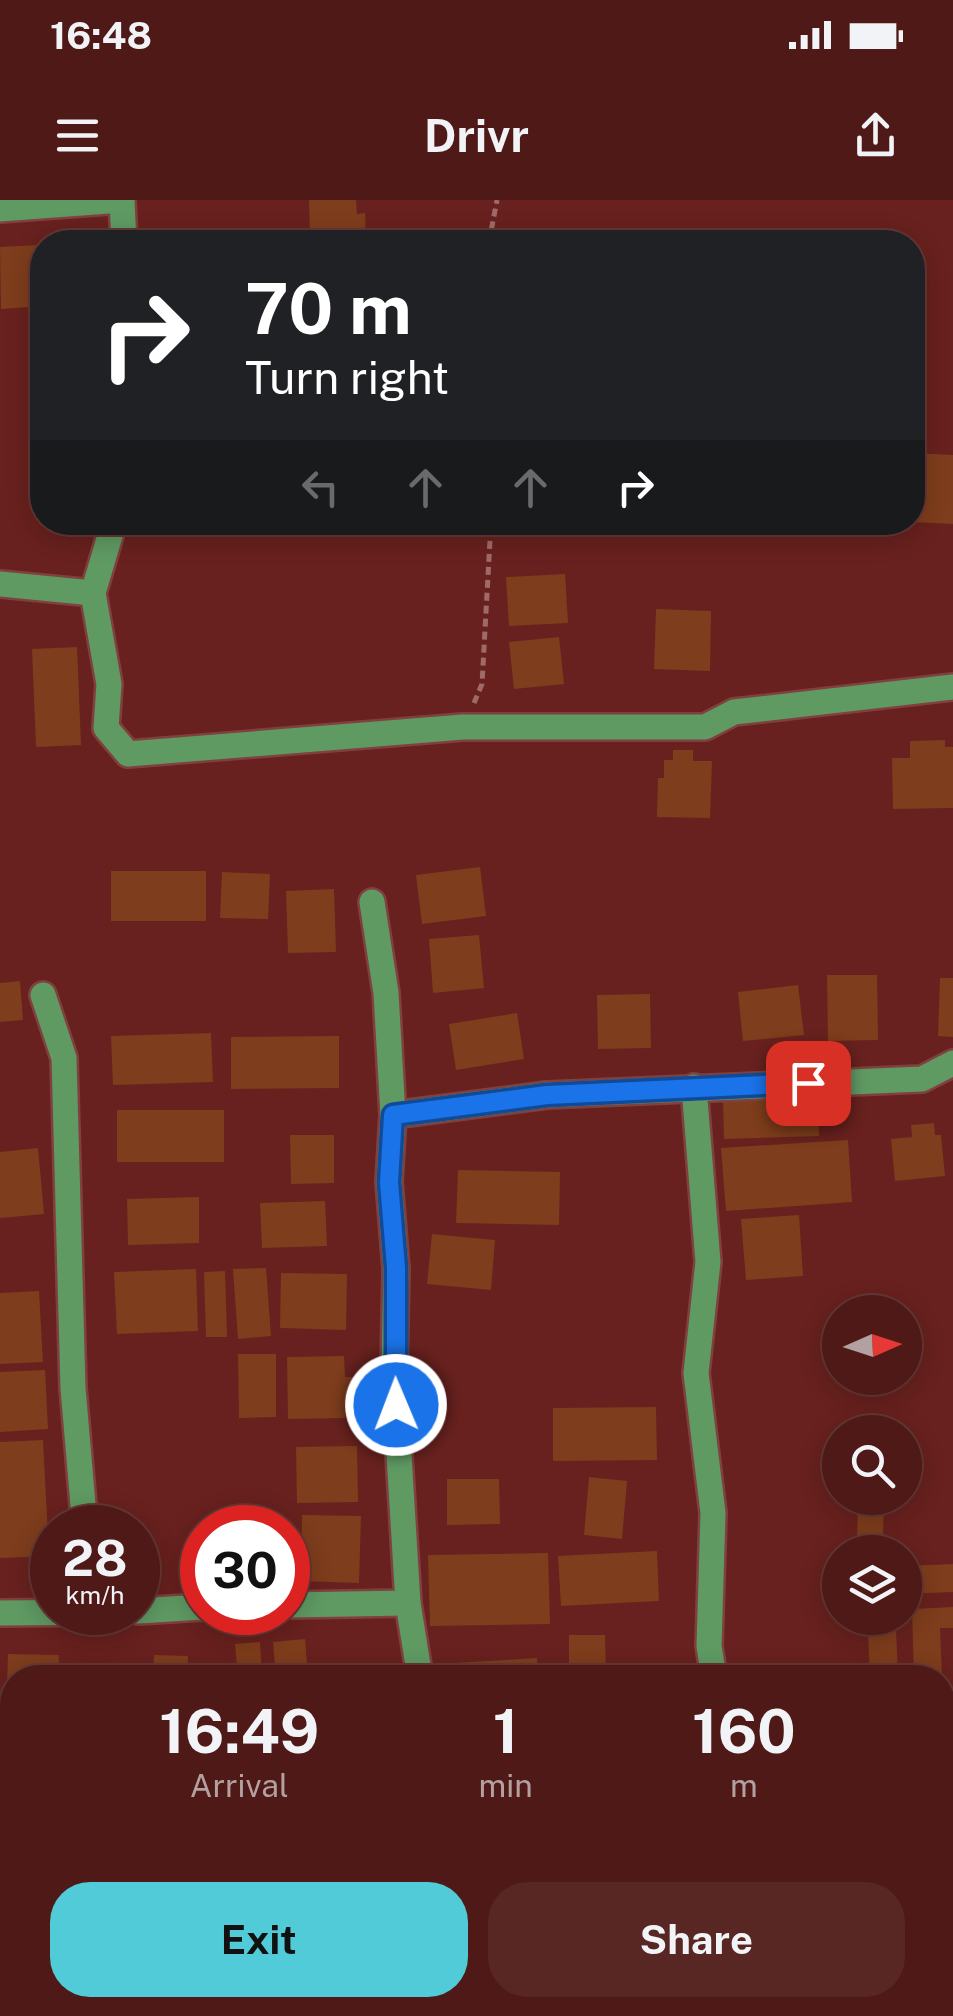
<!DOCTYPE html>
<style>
:root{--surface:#4e1916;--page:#582623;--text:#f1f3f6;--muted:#b3a0a1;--line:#653835;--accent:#52cbd9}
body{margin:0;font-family:"Public Sans",sans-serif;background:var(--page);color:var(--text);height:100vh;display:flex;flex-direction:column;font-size:38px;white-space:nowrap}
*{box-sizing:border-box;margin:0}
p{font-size:32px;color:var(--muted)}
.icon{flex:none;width:55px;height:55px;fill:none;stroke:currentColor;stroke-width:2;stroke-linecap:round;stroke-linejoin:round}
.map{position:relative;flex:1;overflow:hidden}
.side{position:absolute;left:0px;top:1465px;width:955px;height:352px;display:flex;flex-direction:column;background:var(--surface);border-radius:40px 40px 0 0;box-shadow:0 5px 25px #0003,0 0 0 2px var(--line)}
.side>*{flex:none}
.guide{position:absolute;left:30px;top:30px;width:895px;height:305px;border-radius:40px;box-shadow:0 5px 25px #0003,0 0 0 2px var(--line);background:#202124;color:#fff;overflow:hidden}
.needle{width:65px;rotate:87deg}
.fabs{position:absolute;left:822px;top:1095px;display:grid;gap:20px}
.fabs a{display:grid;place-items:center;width:100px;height:100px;border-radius:50%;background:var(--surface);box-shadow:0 5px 25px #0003,0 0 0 2px var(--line);font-size:50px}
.speed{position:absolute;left:30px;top:1305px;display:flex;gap:20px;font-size:50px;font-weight:700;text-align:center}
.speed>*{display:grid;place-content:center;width:130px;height:130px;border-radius:50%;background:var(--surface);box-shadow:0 5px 25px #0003,0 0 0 2px var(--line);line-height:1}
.speed small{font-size:25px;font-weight:400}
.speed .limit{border:15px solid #d22;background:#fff;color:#111}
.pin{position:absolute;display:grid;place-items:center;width:85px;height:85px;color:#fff;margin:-42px;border-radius:20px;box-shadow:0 5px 15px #0006}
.me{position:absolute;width:110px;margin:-55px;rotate:359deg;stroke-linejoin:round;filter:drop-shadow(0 0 8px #0008)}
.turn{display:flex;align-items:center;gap:35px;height:210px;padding:0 50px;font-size:45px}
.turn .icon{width:130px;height:130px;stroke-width:2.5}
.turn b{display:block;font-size:70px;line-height:85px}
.lanes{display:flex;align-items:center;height:95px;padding:0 50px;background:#0003;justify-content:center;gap:50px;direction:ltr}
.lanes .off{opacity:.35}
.eta{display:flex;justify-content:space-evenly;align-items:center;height:170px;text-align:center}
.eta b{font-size:60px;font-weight:700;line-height:70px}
.cta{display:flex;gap:20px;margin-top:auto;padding:20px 50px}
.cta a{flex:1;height:115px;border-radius:40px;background:var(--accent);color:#111;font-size:40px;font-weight:700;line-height:115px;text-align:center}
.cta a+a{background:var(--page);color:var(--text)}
.status{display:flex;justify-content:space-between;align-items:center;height:70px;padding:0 50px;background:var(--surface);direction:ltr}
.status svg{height:28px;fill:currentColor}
header{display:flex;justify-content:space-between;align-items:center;height:130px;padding:0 50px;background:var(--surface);font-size:45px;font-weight:700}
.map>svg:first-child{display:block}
</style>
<div class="status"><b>16:48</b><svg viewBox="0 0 49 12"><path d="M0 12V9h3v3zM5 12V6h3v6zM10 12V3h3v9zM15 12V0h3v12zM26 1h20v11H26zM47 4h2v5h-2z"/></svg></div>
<header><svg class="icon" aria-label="menu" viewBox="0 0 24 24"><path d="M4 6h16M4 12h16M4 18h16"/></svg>Drivr<svg class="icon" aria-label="share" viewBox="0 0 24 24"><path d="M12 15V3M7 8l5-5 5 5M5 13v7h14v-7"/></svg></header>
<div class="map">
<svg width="953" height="1816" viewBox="0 0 953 1816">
<rect width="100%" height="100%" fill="#68211e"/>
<g fill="#7e3d1c">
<path d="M309 0H356L357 14 365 13 366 40 310 42Z"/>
<path d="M40 45 42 106 1 109 0 47Z"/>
<path d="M912 253 953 255V324L912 322Z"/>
<path d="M565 374 568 423 509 426 506 377Z"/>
<path d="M656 409 711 411 710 471 654 469Z"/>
<path d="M559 437 564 484 514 489 509 442Z"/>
<path d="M77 447 81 545 36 547 32 449Z"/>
<path d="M945 540V547H953V608L893 609 892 558H910V541Z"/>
<path d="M673 550H693V561H712L710 618 657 617 658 578H664V560H673Z"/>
<path d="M480 667 486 716 422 724 416 675Z"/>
<rect x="111" y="671" width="95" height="50"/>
<path d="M222 672 270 674 268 719 220 718Z"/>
<path d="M334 689 336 752 288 753 286 691Z"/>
<path d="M479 735 484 788 433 793 429 739Z"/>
<path d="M827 775H877L878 840 828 841Z"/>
<path d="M940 778H953V837L938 836Z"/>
<path d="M20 781 23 820 0 822V783Z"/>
<path d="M798 785 804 835 743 841 738 792Z"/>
<path d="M650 794 651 848 598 849 597 795Z"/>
<path d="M517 813 524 859 456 870 449 824Z"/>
<path d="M211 833 213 882 113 885 111 836Z"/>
<path d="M339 836V888L231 889V837Z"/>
<path d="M818 898 819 936 724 939 723 901Z"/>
<rect x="117" y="910" width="107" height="52"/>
<path d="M934 923 935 935H941L945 976 895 981 891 939 912 937 911 925Z"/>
<path d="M290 935H334V983L291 984Z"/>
<path d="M848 940 852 1002 726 1011 721 948Z"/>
<path d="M38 948 44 1014 0 1018V952Z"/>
<path d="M458 970 560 972 559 1025 456 1023Z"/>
<path d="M199 997V1043L128 1045 127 999Z"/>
<path d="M325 1001 327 1046 262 1048 260 1003Z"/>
<path d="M799 1015 803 1076 746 1080 741 1019Z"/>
<path d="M432 1034 495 1040 491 1090 427 1084Z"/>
<path d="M266 1068 271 1136 238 1139 233 1069Z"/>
<path d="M196 1069 198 1131 117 1134 114 1072Z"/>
<path d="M225 1071 227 1137H206L204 1072Z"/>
<path d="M281 1073 347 1074 346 1130 280 1128Z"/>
<path d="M39 1091 43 1162 0 1164V1093Z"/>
<path d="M238 1154H276V1217L239 1218Z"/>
<path d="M344 1156 345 1177H353L354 1201 345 1202V1218L288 1219 287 1157Z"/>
<path d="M45 1170 48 1229 0 1232V1172Z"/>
<path d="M656 1207 657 1260 553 1261V1208Z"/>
<path d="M43 1240 49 1356 0 1358V1242Z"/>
<path d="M357 1246 358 1302 297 1303 296 1247Z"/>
<path d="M589 1277 627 1281 622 1339 584 1335Z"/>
<path d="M447 1279H499L500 1324 447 1325Z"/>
<path d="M858 1298H884L883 1341H857Z"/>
<path d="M248 1314 283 1315V1328H247Z"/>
<path d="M302 1315 361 1316 359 1383 301 1381Z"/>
<path d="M657 1351 659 1401 561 1406 558 1356Z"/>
<path d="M548 1353 550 1424 430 1426 428 1355Z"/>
<path d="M953 1364V1392L905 1394V1366Z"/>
<path d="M953 1407V1428H940L942 1478H914L912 1409Z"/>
<path d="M896 1429 898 1478H870L868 1431Z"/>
<path d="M569 1435H605L606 1478H569Z"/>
<path d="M305 1439 308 1478H276L273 1442Z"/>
<path d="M260 1442 262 1478H238L235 1444Z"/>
<path d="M8 1454 59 1455 58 1478H12V1544H5Z"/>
<path d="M154 1455 188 1456 187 1478H153Z"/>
<path d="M537 1458 538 1478H439L438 1464Z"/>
<rect x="942" y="1498" width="11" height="60"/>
<path d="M945 1574H953V1638H946Z"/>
<path d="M0 1724H11L10 1786H0Z"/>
<path d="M942 1802H953V1816H918V1805Z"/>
<path d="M247 1805H287V1816H246Z"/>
<rect x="469" y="1805" width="73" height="11"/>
<rect x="584" y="1805" width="35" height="11"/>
<path d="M799 1805H858L859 1816H799Z"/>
</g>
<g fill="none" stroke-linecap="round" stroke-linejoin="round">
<defs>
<g id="minor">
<path d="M122 1 124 42"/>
<path d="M0 9 122 0"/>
<path d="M114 322 93 393 109 484 106 528 128 554 463 527H705L734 512 953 487"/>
<path d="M0 384 93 393"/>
<path d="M372 702 386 793 393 915 389 982 396 1069 394 1173 408 1403 420 1478"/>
<path d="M43 795 64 858 73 1188 85 1328"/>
<path d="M694 887 708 1062 696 1173 713 1313 709 1446 714 1478"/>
<path d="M393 915 547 895 922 879 953 863"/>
<path d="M288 1405 408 1403"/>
<path d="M138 1411 202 1407"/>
<path d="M0 1413 110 1412"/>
<path d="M942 1754H953"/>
<path d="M427 1805 428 1816"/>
<path d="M754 1816V1805"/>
</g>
</defs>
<use href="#minor" stroke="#80413e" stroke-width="30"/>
<g stroke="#9f6b68" stroke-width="5" stroke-dasharray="8 5" stroke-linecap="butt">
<path d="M489 42 497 0"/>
<path d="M474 503 482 484 491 322"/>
</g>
<use href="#minor" stroke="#5f9a63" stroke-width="25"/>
</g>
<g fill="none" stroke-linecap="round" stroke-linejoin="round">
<defs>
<path id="route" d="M396 1205V1068L389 982 393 915 547 895 808 883"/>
</defs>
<use href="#route" stroke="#114b97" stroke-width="25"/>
<use href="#route" stroke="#1a73e8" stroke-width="18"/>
</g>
</svg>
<div class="fabs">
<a><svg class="needle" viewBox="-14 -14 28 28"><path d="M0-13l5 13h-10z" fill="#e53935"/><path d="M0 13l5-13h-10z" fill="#b3a0a1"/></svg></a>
<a><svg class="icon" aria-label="search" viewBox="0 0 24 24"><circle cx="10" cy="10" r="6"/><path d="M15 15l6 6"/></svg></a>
<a><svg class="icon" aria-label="layers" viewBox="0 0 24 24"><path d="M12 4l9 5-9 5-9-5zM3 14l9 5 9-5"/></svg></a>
</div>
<div class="speed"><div>28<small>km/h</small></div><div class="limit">30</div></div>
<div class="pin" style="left:808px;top:883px;background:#d93025"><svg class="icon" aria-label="arrive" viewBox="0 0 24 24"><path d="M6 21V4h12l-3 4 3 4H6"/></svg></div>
<svg class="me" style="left:396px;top:1205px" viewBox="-20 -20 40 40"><circle r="17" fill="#1a73e8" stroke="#fff" stroke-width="3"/><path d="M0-11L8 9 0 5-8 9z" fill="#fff"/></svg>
<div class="guide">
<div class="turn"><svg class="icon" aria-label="right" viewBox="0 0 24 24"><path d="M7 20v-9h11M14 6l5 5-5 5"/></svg><div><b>70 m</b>Turn right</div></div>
<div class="lanes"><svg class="icon off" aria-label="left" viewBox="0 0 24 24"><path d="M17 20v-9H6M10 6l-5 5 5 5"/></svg><svg class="icon off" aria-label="ahead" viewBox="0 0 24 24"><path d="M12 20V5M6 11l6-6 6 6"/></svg><svg class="icon off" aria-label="ahead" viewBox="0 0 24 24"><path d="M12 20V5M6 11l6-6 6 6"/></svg><svg class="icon" aria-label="right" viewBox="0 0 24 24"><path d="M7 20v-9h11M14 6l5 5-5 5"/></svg></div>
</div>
<section class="side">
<div class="eta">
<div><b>16:49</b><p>Arrival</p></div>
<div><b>1</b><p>min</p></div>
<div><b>160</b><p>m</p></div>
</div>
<div class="cta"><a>Exit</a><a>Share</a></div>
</section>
</div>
